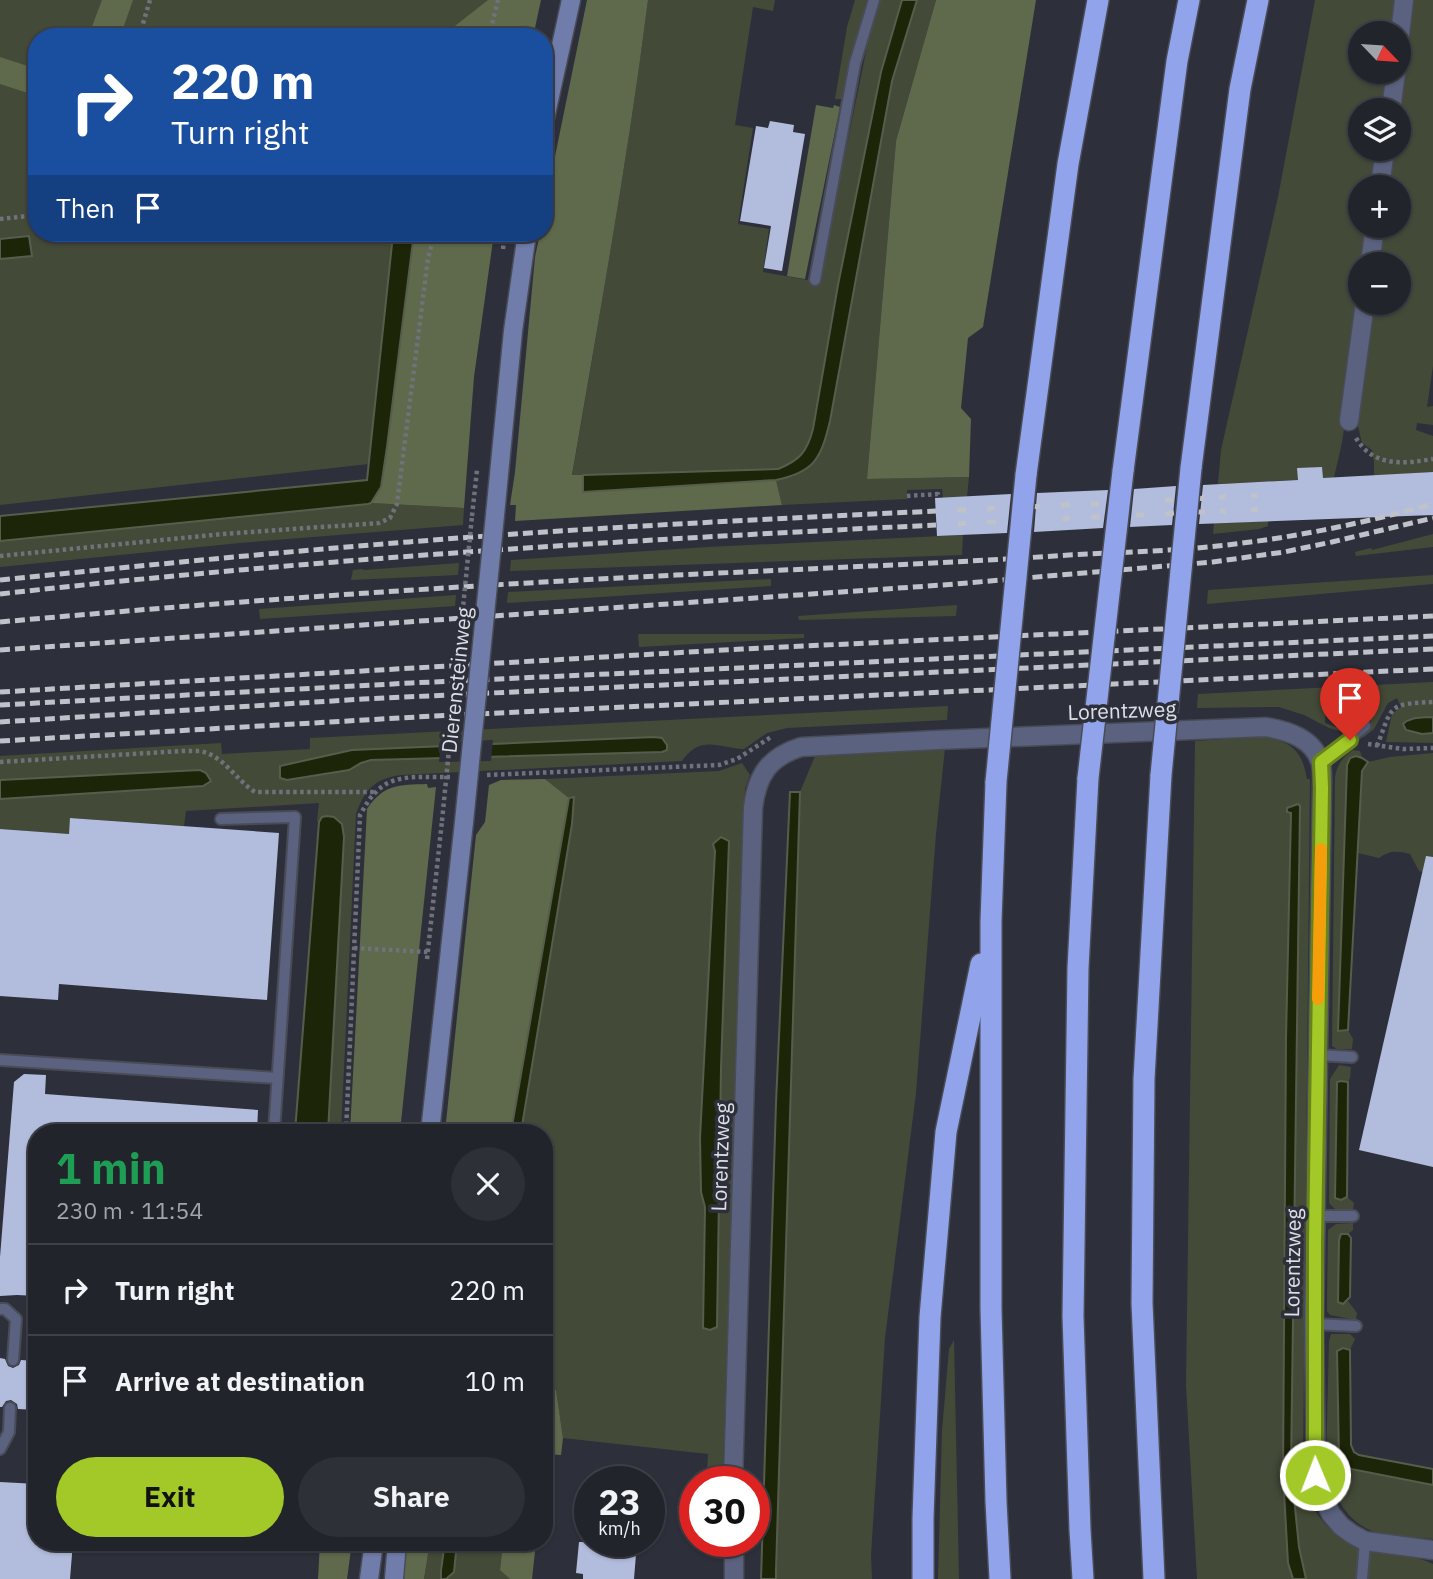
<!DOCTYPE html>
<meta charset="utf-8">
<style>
:root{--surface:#22242c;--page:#2e3038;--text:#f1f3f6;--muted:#a2a4a9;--line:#3f4148;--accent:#a2c928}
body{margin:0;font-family:"IBM Plex Sans",sans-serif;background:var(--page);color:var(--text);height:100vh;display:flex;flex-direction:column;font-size:26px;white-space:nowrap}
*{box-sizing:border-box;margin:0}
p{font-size:23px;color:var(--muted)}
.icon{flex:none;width:38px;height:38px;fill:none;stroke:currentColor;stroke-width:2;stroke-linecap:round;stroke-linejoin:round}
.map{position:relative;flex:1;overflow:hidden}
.side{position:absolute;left:28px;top:1124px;width:525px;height:427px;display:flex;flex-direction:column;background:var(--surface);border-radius:28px;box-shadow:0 2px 5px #0004,0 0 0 2px var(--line)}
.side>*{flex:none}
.hud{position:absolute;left:28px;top:28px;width:525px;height:214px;border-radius:28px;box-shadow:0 2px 5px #0004,0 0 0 2px var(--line);background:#1a4fa0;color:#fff;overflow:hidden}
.needle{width:46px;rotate:115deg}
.fabs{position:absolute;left:1348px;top:21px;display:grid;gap:14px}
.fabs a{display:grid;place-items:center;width:63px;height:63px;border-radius:50%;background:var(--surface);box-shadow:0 2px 5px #0004,0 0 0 2px var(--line);font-size:35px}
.speed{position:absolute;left:574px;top:1466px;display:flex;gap:14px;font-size:35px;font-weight:700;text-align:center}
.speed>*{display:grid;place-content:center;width:91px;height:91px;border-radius:50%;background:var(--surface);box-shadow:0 2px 5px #0004,0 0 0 2px var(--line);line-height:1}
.speed small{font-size:18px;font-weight:400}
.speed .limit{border:10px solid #d22;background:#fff;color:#111}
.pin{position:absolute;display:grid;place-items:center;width:60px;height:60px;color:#fff;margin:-72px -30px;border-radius:50% 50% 50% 0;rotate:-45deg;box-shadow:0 0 7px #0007}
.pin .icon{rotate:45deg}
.me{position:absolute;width:77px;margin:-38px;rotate:359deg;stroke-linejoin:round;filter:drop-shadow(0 0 5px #0008)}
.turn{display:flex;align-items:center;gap:24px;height:147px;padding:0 28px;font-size:32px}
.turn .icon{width:91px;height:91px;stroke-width:2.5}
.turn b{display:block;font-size:49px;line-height:60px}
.then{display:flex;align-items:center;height:66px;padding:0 28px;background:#0003;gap:14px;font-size:26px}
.round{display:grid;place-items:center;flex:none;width:74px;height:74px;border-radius:37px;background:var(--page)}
.headline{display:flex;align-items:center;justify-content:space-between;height:119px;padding:0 28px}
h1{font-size:42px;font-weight:700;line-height:52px;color:#1e9e55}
.button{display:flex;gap:14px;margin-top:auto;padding:14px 28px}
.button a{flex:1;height:80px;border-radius:42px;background:var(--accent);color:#111;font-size:28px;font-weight:700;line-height:80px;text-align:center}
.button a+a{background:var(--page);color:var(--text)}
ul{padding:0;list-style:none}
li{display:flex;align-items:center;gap:21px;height:91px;padding:0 28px;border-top:2px solid var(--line)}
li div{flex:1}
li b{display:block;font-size:26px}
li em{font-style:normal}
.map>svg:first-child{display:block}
</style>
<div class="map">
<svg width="1433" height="1579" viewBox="0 0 1433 1579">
<rect width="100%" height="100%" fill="#2d303b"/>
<g fill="#444a38" fill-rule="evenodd">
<path d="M0 0H535L527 37H37V233H483L432 457 0 505Z"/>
<path d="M648 0H775L773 11 753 7 735 125 753 128 738 224 769 229 763 272 819 282 870 32 880 0H902L881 72 838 285 813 429C807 452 800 460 778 469L572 476C599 317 628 159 648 0Z"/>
<path d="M855 0H867L849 65 842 99H835L847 27Z"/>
<path d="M917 0H936L896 141 867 479 969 477 967 497 943 498 942 489 907 490V499L782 505 776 480 794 476 830 421 892 81Z"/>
<path d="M1315 0H1395L1390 33H1360V72H1386L1381 110H1360V149H1376L1372 187H1360V226H1367L1362 264H1360V285L1344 405C1347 430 1339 454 1334 478L1218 484 1221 450 1278 197Z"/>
<path d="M1411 0H1433V366L1427 407 1433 406V425L1417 423 1416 430 1433 436V472L1374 476V462L1372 450 1362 443 1357 422 1372 303H1398V264H1377L1382 226H1398V187H1387L1392 149H1398V110H1397Z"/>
<path d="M371 503 464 508 463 525 240 543 0 567V541L368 504Z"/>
<path d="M1268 521V526L1259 529 1213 534 1214 523Z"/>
<path d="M1433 534V547L1356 556 1355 552 1371 548 1372 550Z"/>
<path d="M963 535 962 555 510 571 511 560 708 547Z"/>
<path d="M459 563 458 575 351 580 353 570 362 569 364 570Z"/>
<path d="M1433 575V584L1207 604 1208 590Z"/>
<path d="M771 579V586L507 603 508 592Z"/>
<path d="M456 595 455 606 260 619 259 609Z"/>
<path d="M957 605 956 616 799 620 798 616Z"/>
<path d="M638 634H804V638L639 647Z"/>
<path d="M1433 682V717L1414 718 1422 734 1433 733V743L1386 742 1392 714 1401 707 1397 698 1388 703 1374 729 1364 737H1361L1371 726 1370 699 1325 701V723L1336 727 1359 726 1350 734 1329 728 1304 715 1279 707 1197 708 1198 694Z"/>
<path d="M948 706 947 720 787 728 767 733 744 749C718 748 701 734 682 761L401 775C374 779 365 789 356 814L341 1132H328L344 837 322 817 319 822 317 821 319 803 186 811 184 826 71 818 69 834 0 829V756L221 743 222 754 310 749V738Z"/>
<path d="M1271 736 1273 739C1296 744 1303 757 1307 779H1310L1303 1464C1304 1471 1304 1479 1305 1486 1313 1519 1340 1545 1374 1552 1394 1555 1415 1555 1433 1564V1579H1306L1299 1547 1291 1468 1300 806 1298 805 1287 808 1291 812 1286 1038 1283 1474 1288 1563 1293 1579H1197L1186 1385 1195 741Z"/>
<path d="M945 748 936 834 916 1093 885 1338 871 1555 872 1579H776L800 792 815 756 867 751Z"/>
<path d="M1353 750 1360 751 1362 758 1356 756 1338 1031 1348 1030 1353 1039 1352 1049H1337L1332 1046 1335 777C1337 764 1343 757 1353 750Z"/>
<path d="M1433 753V875L1419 871 1410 854C1397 851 1390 850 1379 858L1358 853 1362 771 1368 762 1390 757Z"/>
<path d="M742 763 750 775 745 789 723 1470 720 1474 707 1472 708 1454 563 1438 556 1391 544 1394V1132H521L572 824 574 798H569L545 779 719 771ZM721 837 729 842 721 1068 717 1327 710 1330 703 1328 705 1207 701 1192 700 1138 715 851 713 844Z"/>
<path d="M1339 1065 1351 1067 1350 1078 1348 1082 1342 1081 1341 1200 1347 1197 1354 1203 1353 1209H1335L1329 1203 1330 1079Z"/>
<path d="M1353 1223V1230L1348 1234H1341L1343 1304 1348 1301 1357 1313 1356 1320 1330 1315 1327 1311 1328 1230 1336 1224Z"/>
<path d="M1331 1334H1350L1355 1339 1350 1350 1343 1348 1351 1470 1433 1485V1539C1415 1537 1389 1537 1372 1531 1345 1520 1332 1493 1326 1466L1329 1341Z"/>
<path d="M954 1340 959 1579H938L942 1431 949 1349Z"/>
<path d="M430 1542H445L441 1570V1579H424Z"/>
<path d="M457 1542H503L500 1569 510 1579H446L454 1571Z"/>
</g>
<g fill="#5f694b">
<path d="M102 0H133L120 37H88Z"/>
<path d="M488 0H541L533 37H456L451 29Z"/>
<path d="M587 0H648C628 159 599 317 572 475H583L584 492 776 480 782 505 515 521 516 505H510L515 472 535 257 540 233H544V210Z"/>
<path d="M936 0H1036L983 327 968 338 961 408 971 419 969 477 867 479 896 141Z"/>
<path d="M0 57 37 69V96L0 84Z"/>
<path d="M816 105 833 108 834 105 840 107 805 279 787 276Z"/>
<path d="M414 233H494L474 377 464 508 371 503 381 487 387 447Z"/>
<path d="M545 779 569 798 511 1132H445L476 835 485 822 489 785 501 780Z"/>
<path d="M427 784 428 788 436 787 400 1132H350L367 809C384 784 398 785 427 784Z"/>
<path d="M556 1390 563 1438 561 1455 545 1454 544 1460V1394Z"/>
<path d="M320 1542H352L347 1579H318Z"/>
<path d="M403 1542H430L424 1579H401Z"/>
<path d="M503 1542H536L532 1579H510L500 1570Z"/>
</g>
<g fill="#1d2509" stroke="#575d4c" stroke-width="2">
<path d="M902 0H917L892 81 830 421C821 458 815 472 776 480L583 492V475L778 469C800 460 807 452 813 429L838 285 881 72Z"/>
<path d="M382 233H414L387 447 381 487 371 503 368 504 0 541V516L367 480 392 244Z"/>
<path d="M29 236 32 256 0 259V239Z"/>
<path d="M1433 717V733L1422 734 1406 730 1403 724C1411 716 1423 718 1433 717Z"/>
<path d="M654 737 662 738 667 745V750L662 752 371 760 361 763 349 770 287 780 280 778V766L352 750Z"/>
<path d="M1356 756 1362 758 1368 762 1362 771 1348 1030 1338 1031 1347 765 1350 758Z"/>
<path d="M200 770 206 773 211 781 203 786 0 799V780Z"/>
<path d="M790 792H800L776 1570V1579H761L776 1103Z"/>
<path d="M574 797 572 824 521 1132H511L569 798Z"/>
<path d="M1298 804 1300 806 1291 1468 1299 1547 1306 1579H1293L1288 1563 1283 1474 1286 1038 1291 813 1287 812V808Z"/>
<path d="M327 816 334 817 342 824 344 837 328 1132H295L319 822 322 817Z"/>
<path d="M721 837 729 841 721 1068 717 1327 710 1330 703 1328 705 1207 701 1192 700 1138 715 851 713 844Z"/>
<path d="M1341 1081 1348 1082 1347 1197 1341 1200 1335 1198 1337 1082Z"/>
<path d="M1341 1234H1348L1351 1238 1350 1297 1343 1304 1338 1302 1339 1240Z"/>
<path d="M1343 1348 1350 1350 1351 1445 1354 1452 1359 1455 1433 1469V1485L1351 1469 1339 1458 1337 1351Z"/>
<path d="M445 1542H457L454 1572 446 1579H441V1570Z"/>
</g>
<path fill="#2d303b" d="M493 740 491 761 439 762 441 742Z"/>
<g fill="#b2bcdc">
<path d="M770 121 794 125 793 132 805 134 782 271 764 268 771 226 740 221 756 126 768 128Z"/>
<path d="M1322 467 1323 478 1433 472V515L1199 524 1203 485 1298 480 1297 468Z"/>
<path d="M1176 486 1172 525 1130 527 1134 489Z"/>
<path d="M1108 490 1103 528 1034 532 1037 493Z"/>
<path d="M1011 494 1007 533 937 536 935 498Z"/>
<path d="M70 818 279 833 267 1000 59 984 58 1000 0 996V829L69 834Z"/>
<path d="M1426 856 1433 857V1167L1359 1150Z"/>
<path d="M24 1074 46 1075 45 1094 258 1110 257 1132H37V1296L17 1295 0 1296V1257L14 1082Z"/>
<path d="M0 1358 5 1359 8 1366 13 1368 19 1365 21 1360 37 1361V1410L18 1409 17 1404 11 1400 6 1401 2 1407H0Z"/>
<path d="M0 1482 37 1484V1542H73L70 1579H0Z"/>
<path d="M579 1542H637L634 1579H583V1574L576 1573Z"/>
</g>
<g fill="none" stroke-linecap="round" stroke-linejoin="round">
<defs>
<g id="service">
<path d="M815 280 855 63 874 0"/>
<path d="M1321 762 1365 726"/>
<path d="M221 819 295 817 274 1132"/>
<path d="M1317 1055 1352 1057"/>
<path d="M0 1060 277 1078"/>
<path d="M1315 1216H1353"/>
<path d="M0 1309H5L16 1319 13 1360"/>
<path d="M1314 1324 1356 1326"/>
<path d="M0 1449 9 1432 10 1408"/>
<path d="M1362 1579 1365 1541"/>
</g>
<g id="minor">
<path d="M1398 51 1404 0"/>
<path d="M1391 110 1396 72"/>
<path d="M1380 187 1385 149"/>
<path d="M1370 264 1375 226"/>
<path d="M1349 421 1365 303"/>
<path d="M733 1482 753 808C757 775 769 757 801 747L937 740 1266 727C1288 731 1312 738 1320 761 1323 769 1322 780 1322 788L1314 1324 1316 1475 1324 1500 1331 1514 1341 1526 1352 1534 1365 1541 1433 1550"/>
<path d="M734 1542V1579"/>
</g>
<g id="secondary">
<path d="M544 123 571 0"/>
<path d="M495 515 513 331 527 233"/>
<path d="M430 1132 464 822"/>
<path d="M369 1579 374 1542"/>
<path d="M394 1579 397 1542"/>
</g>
<g id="motorway">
<path d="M1191 468 1240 89 1258 0"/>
<path d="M1123 471 1177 61 1189 0"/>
<path d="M1026 475 1068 164 1098 0"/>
<path d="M996 782 991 921V1309L996 1501 1000 1579"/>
<path d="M923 1579V1518L930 1317 946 1132 981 964"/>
<path d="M1083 1579 1080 1530 1073 1316 1078 968 1088 778"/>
<path d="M1154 1579 1142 1303 1144 1079 1161 775"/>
</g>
</defs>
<use href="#service" stroke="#494c57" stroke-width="14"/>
<use href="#minor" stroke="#494c57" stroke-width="21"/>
<use href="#secondary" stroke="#494c57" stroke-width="21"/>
<use href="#motorway" stroke="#494c57" stroke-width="24"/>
<g stroke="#6f727b" stroke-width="4.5" stroke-dasharray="3.5 3.5" stroke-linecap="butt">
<path d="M139 37 150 0"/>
<path d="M489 37 498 0"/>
<path d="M0 219 37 215"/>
<path d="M503 249 505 233"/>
<path d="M1356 438C1373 467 1403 464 1433 459"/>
<path d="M907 496 938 494V498"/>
<path d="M472 516 477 470"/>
<path d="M0 556 223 534 379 523 390 518 397 504 428 258 435 233"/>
<path d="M1368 744 1403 749 1433 748"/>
<path d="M1377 746C1393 705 1387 704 1433 702"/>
<path d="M0 762 182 751C188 751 194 751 200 751 223 755 236 780 255 792H375"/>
<path d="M487 775 719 765 737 759 771 737"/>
<path d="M354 948 428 952"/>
<path d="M427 959 442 821"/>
<path d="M346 1132 360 815C365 807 369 798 376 792 394 772 426 778 450 777"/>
</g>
<use href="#service" stroke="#5a627f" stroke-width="10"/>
<use href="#minor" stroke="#5a627f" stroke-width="18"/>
<use href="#secondary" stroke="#707dab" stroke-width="18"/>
<use href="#motorway" stroke="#91a4eb" stroke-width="21"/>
<g stroke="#bfc2c9" stroke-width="5" stroke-dasharray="10 5" stroke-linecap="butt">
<path d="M1251 496 1258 495"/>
<path d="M1219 497H1226"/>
<path d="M1196 499 1204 498"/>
<path d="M1165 500H1173"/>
<path d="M1120 503 1129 502"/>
<path d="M1091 504H1099"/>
<path d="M1061 505H1070"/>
<path d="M1031 507 1040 506"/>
<path d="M987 509 995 508"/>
<path d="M957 510H966"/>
<path d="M1251 510 1258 509"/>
<path d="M1220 511H1226"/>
<path d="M1197 512H1205"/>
<path d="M1165 514 1174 513"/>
<path d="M1136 515H1144"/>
<path d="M1091 517H1100"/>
<path d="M1062 519 1070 518"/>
<path d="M1017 521 1026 520"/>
<path d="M987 522H996"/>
<path d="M958 524 966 523"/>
<path d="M0 580C186 561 373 543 560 531 685 523 810 517 936 511"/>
<path d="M0 594C311 559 624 540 936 525"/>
<path d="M0 622C255 599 510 582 765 571 866 566 968 562 1069 555 1124 552 1180 551 1235 544 1302 536 1368 522 1433 504"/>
<path d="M0 650 943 585 1213 562 1284 552 1332 542 1433 518"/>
<path d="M0 692 742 649 1433 616"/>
<path d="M0 705 411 683 1433 636"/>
<path d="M0 722 363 699 1433 649"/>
<path d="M0 741 434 716 1433 669"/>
</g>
<defs>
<path id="secondary-bridge" d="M464 822 495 515"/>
<g id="motorway-bridge">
<path d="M1161 775 1191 468"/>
<path d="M1088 778 1123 471"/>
<path d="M996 782 1026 475"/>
</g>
</defs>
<use href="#secondary-bridge" stroke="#494c57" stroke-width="21" stroke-linecap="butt"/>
<use href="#motorway-bridge" stroke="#494c57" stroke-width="24" stroke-linecap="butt"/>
<path stroke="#6f727b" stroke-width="4.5" stroke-dasharray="3.5 3.5" stroke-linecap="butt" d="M442 821 472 516"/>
<use href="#secondary-bridge" stroke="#707dab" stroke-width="18"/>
<use href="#motorway-bridge" stroke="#91a4eb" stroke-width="21"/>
</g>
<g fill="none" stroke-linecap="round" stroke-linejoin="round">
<defs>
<path id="route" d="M1315 1475V1243L1322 788 1321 762 1350 740"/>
</defs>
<use href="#route" stroke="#69831a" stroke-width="18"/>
<use href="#route" stroke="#a2c928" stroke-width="12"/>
<path stroke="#f59e0b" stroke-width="12" d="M1318 999 1321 849"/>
</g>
<g text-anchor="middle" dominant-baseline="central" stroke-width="7" stroke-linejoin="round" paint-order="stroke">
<g font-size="21" fill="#dee0e7" stroke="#2d303b">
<text transform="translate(456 680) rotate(-84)">Dierensteinweg</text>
<text transform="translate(1122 710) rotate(-2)">Lorentzweg</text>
<text transform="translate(720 1157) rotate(-88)">Lorentzweg</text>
<text transform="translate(1292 1263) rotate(-89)">Lorentzweg</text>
</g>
</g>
</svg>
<div class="fabs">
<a><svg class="needle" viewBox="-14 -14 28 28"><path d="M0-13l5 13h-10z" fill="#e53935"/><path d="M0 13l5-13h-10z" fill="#a2a4a9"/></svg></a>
<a><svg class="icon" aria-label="layers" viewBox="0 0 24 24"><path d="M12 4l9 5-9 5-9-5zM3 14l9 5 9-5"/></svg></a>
<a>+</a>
<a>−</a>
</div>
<div class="speed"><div>23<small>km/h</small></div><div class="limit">30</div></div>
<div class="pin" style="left:1350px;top:740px;background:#d93025"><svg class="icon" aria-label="arrive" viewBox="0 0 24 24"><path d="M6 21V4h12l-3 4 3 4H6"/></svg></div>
<svg class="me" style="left:1315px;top:1475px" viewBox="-20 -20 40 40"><circle r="17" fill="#a2c928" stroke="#fff" stroke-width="3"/><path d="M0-11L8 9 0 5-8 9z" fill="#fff"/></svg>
<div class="hud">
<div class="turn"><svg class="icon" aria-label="right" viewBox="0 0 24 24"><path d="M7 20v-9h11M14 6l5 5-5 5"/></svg><div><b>220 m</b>Turn right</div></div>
<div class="then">Then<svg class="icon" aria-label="arrive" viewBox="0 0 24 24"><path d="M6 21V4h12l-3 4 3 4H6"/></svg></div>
</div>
<section class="side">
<div class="headline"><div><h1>1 min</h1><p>230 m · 11:54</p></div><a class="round"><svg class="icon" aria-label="close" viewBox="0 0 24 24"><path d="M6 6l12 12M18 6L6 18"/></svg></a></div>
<ul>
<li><svg class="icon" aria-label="right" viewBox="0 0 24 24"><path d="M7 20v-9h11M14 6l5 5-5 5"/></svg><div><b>Turn right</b></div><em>220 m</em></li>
<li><svg class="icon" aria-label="arrive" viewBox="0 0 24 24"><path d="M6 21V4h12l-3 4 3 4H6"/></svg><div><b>Arrive at destination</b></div><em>10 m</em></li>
</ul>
<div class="button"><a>Exit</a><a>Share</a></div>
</section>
</div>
